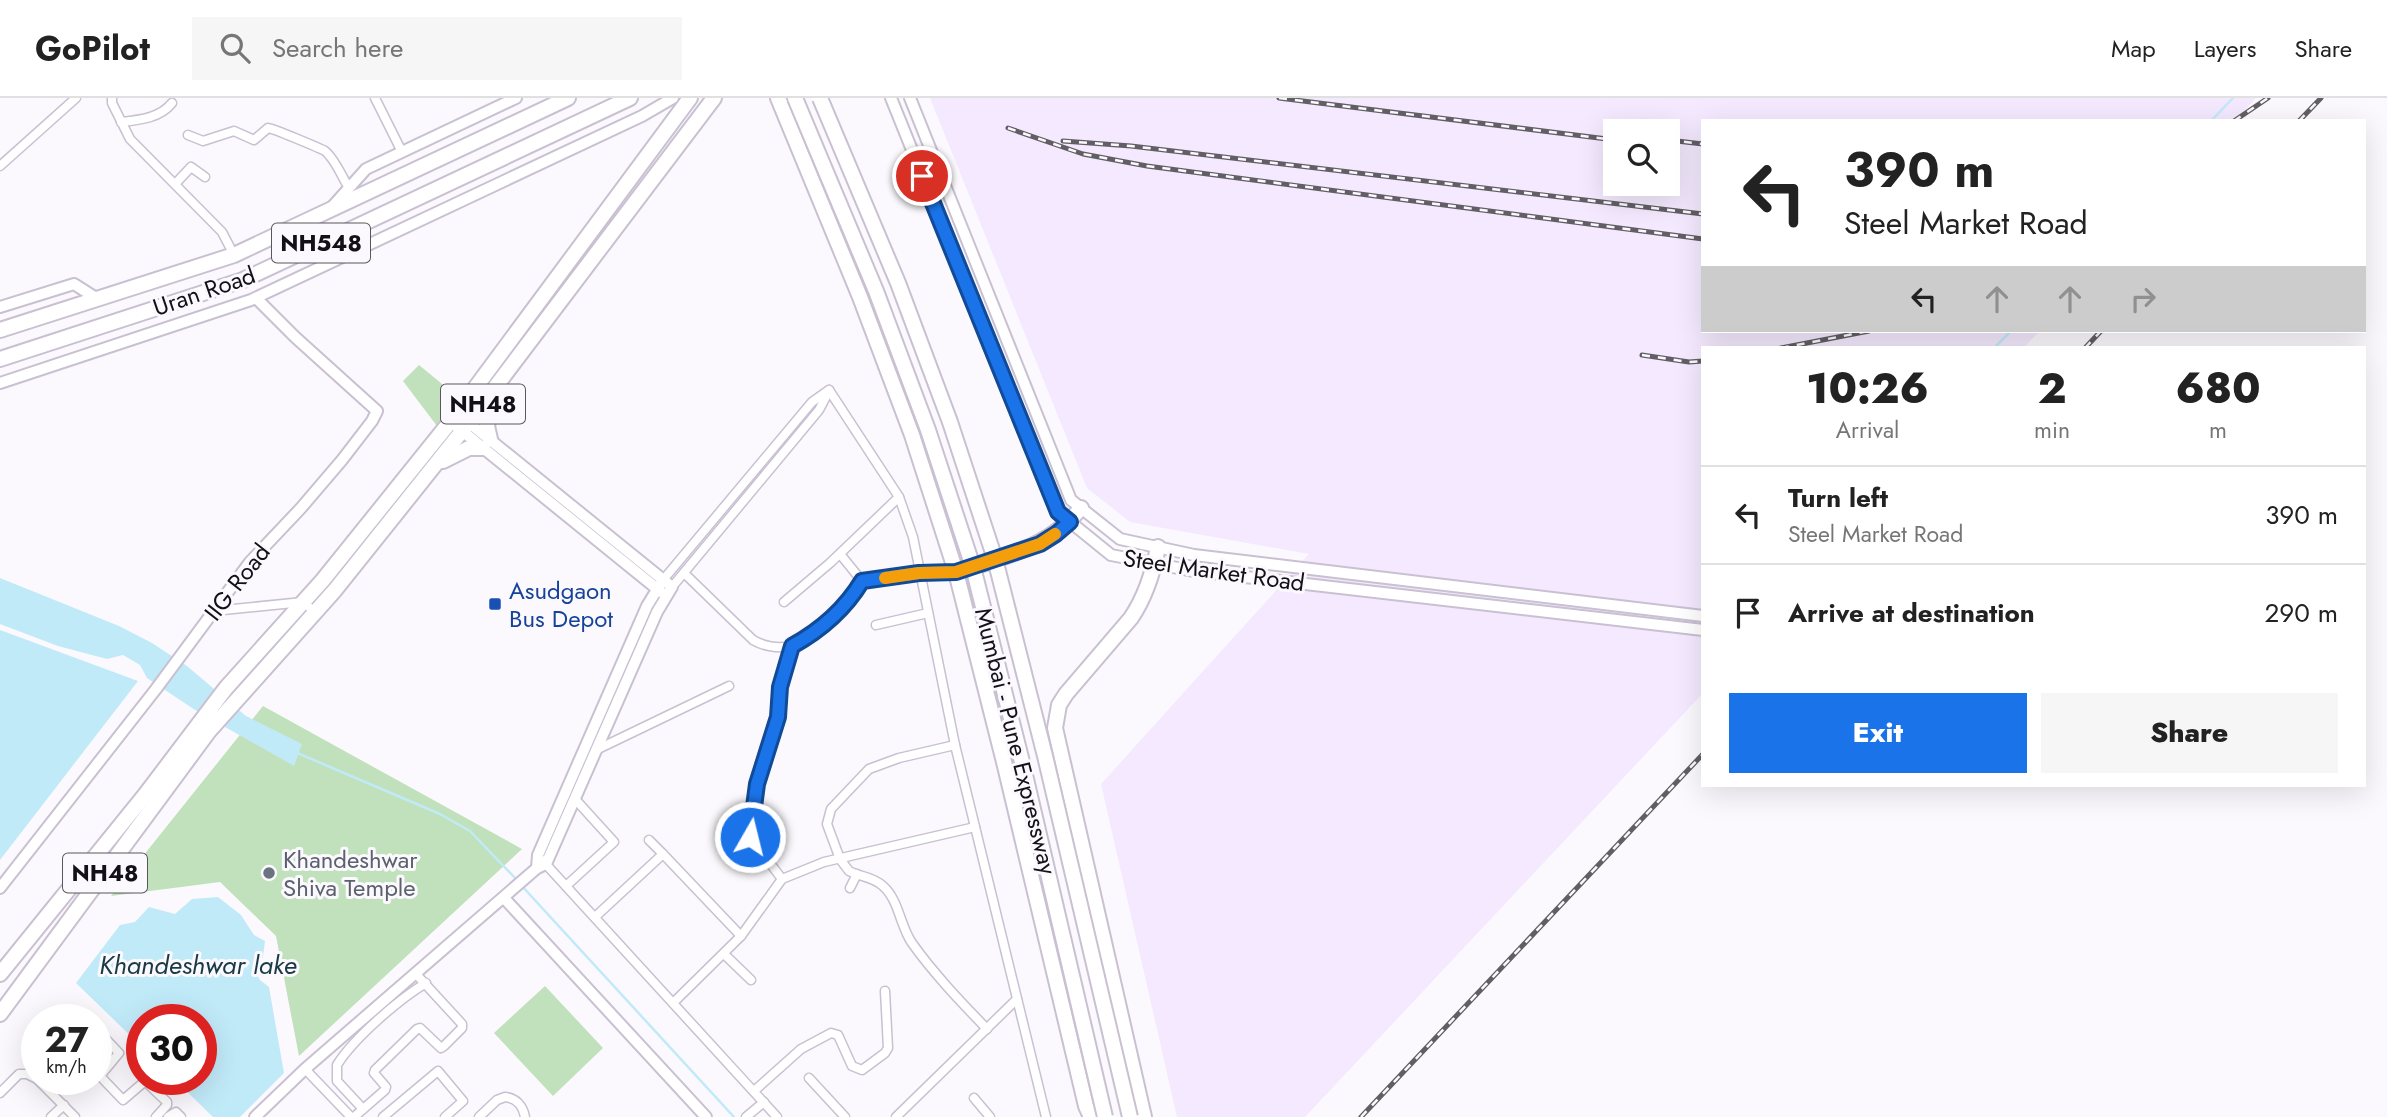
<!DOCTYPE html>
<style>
:root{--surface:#fff;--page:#f6f6f6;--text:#222;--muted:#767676;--line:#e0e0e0;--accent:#1a73e8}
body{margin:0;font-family:Jost,sans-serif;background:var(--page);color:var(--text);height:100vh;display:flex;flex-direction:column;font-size:26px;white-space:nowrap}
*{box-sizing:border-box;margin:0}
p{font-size:23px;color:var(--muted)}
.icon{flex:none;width:38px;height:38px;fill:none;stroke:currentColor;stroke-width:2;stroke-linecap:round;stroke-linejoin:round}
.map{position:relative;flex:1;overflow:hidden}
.details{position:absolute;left:1701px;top:248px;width:665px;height:441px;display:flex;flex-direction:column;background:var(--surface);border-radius:0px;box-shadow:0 7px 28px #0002}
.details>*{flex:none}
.guide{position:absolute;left:1701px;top:21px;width:665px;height:214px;border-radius:0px;box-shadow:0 7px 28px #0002;background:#fff;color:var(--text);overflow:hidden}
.fabs{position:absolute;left:1603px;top:21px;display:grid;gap:14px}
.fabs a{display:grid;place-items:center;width:77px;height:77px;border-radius:0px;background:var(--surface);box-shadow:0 7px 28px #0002;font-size:35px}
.speed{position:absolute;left:21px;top:906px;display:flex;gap:14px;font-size:35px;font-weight:700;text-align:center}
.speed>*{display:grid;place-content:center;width:91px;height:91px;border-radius:50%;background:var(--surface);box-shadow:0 7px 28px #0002;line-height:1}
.speed small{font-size:18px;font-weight:400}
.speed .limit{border:10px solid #d22;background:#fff;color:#111}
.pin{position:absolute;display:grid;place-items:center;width:60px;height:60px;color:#fff;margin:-30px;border:4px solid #fff;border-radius:50%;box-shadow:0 2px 7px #0007}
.me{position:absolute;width:77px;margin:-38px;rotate:8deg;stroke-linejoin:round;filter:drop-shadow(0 0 5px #0008)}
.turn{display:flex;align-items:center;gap:24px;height:147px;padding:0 28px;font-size:32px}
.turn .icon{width:91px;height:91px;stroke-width:2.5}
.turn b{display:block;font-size:49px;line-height:60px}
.lanes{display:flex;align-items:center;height:66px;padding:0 28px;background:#0003;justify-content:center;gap:35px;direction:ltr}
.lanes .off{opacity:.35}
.eta{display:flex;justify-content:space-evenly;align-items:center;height:119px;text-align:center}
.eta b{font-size:42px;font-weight:800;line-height:49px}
.primary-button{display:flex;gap:14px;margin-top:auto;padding:14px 28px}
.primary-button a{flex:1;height:80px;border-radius:0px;background:var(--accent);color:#fff;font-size:28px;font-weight:800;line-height:80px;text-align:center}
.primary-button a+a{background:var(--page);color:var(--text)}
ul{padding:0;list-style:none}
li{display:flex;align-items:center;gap:21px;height:98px;padding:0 28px;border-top:2px solid var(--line)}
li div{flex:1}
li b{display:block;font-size:26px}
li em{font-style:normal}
header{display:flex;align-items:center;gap:42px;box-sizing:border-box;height:98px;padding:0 35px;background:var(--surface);border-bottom:2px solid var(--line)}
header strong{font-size:33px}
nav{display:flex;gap:38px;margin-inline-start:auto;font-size:24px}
.search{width:490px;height:63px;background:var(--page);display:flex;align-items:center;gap:18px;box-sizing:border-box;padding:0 24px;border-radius:0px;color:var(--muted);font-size:26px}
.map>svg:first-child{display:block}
</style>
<header>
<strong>GoPilot</strong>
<div class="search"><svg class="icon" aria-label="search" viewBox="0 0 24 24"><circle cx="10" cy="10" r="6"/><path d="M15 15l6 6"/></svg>Search here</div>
<nav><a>Map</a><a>Layers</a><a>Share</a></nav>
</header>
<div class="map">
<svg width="2387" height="1019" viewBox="0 0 2387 1019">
<rect width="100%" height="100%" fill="#fbf9fd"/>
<path fill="#f4e9fe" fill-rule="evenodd" d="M930 0H2256L2235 23H1703V233H2040L2023 250H1703V595L1305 1019H1177L1101 686 1309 456 1130 424 1087 390ZM1615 33H1668V86H1615Z"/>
<g fill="#c0e1bb">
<path d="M419 267 459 300 437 328 403 283Z"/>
<path d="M263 608 522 751 299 958 276 838 220 784 111 798Z"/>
<path d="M545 888 603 950 553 998 494 935Z"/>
</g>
<g fill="#c1eaf9">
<path d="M0 480 119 528 152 545 187 568 246 618 302 646 294 668 195 612 147 580 140 567 123 557 107 561 58 548 0 526Z"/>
<path d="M0 532 138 583 0 762Z"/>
<path d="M218 799 241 817 254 837 265 843 263 859 254 871 260 882 269 889 284 975 240 1019H213L175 982H201V922H142V949L76 885 120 827 135 824 149 809 175 816 192 801Z"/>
</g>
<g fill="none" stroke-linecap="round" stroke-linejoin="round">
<g stroke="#c1eaf9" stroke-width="2.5">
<path d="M2211 23 2233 0"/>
<path d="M1994 250 2011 233"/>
<path d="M295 654 440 716 470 733 517 782"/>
<path d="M521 787 734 1019"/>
</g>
<defs>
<g id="street">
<path d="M112 0V5L130 41 222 134 234 157"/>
<path d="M375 0 402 54"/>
<path d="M121 24C140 22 160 20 172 5"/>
<path d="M188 37 203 43 234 33 254 42 268 30C272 30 322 51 325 53 335 61 342 79 349 90"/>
<path d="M0 68 76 0"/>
<path d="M176 85 191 69 205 79"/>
<path d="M829 292 899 399 913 439 955 647 1046 1019"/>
<path d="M840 456 862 483 919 475 956 474"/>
<path d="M684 475 753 542C763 548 778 551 790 548 816 542 849 505 862 483"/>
<path d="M663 482 812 304 829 292"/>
<path d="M672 489 819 312 828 295"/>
<path d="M784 504 830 465 899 399"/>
<path d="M213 513 303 504 315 514"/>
<path d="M876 527 928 515"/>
<path d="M955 647 899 660 869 671 831 711 827 726 840 761 849 773C860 779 872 778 883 788 899 802 900 828 912 845 934 876 961 904 987 931"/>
<path d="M596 652 729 588"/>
<path d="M649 742 663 756"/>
<path d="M542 762 777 1019"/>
<path d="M782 781 750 739 757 686 778 619 780 589 792 548"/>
<path d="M566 788 614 744 575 701"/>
<path d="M850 790 857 776"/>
<path d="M595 819 663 756 741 838"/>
<path d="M724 856 751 882"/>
<path d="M673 905 741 838 782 781 824 764 975 729"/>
<path d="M96 936 100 935 119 955 100 978 123 1002 144 984H146L167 1004V1007L156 1019"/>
<path d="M305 971 351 1019"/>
<path d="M809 980 845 1019"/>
<path d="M38 982 75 1019"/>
<path d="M754 993 801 951 831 935 838 937 852 968 862 972 885 955 888 950 885 893"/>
<path d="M0 995 19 976H27L37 981"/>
<path d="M974 1000 990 1019"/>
<path d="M363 1011 337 983V967C353 941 399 901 426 885"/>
<path d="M51 1019 64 1007"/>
<path d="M168 1019 176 1014 181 1019"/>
<path d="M354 1019 385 992 386 989 374 975 375 972 417 931 420 930 441 950 444 948 462 930V926L416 876"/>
<path d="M383 1019 438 973 463 1003 445 1019"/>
<path d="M479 1019 497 1002 505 999C516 1000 523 1008 525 1019"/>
<path d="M746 1019 764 1004"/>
<path d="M896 1019 1017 901"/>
</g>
<g id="secondary">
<path d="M891 0 1058 414 1111 457 1193 473 1703 532"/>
<path d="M910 0 1071 402 1120 441 1194 457 1703 518"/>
<path d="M332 109 366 71 516 0"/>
<path d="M0 209 74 186 96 200"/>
<path d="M0 285 251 202 642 18 673 0"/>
<path d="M456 328 661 494"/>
<path d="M537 770 538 757 647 508 663 482"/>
<path d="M0 790 156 591 250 464 301 410 342 362 372 323 377 313 295 239 256 200"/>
<path d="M504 800 706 1019"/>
<path d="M255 1019 305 971 537 770 546 766 657 514 672 489 457 315"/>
</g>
<g id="highway">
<path d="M778 0 860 199 912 337 956 474 1005 668 1086 1008 1091 1019"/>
<path d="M0 232 234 157 568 0"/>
<path d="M0 261 243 182 630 0"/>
<path d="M490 341 487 328 493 297"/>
<path d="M443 363 469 350H483"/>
<path d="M961 473C1007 457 1049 450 1081 410"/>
<path d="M0 876 145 697 226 590 323 482 450 324 690 0"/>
<path d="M0 916 209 633 335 492 462 333 714 0"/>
<path d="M1144 1019 1055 630 1059 607 1066 596 1131 520C1146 498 1153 475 1158 449"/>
</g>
</defs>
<use href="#street" stroke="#c9c0d2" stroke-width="11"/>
<use href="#secondary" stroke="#c9c0d2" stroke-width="14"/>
<use href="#highway" stroke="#c9c0d2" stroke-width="18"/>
<use href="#street" stroke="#fff" stroke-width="8"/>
<use href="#secondary" stroke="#fff" stroke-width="10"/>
<use href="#highway" stroke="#fff" stroke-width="14"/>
<defs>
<g id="rail">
<path d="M1279 0 1615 42"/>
<path d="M2234 23 2268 0"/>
<path d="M2299 23 2321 0"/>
<path d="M1008 30 1083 56 1147 68 1703 141"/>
<path d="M1668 42 1703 46"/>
<path d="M1063 43 1131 48 1703 116"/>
<path d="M1781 250 1869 233"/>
<path d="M2085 250 2101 233"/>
<path d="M1642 257 1689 264 1703 263"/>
<path d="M1361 1019 1703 656"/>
</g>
</defs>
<use href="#rail" stroke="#615e64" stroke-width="5"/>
<use href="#rail" stroke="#fbf9fd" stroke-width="2.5" stroke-dasharray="8" stroke-linecap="butt"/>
<defs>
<g id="highway-bridge">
<path d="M795 0 876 193 928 332 973 469 1022 664 1105 1019"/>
<path d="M820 0 898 185 950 324 995 461 1045 658 1130 1019"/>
</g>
</defs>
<use href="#highway-bridge" stroke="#c9c0d2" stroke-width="18" stroke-linecap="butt"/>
<use href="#highway-bridge" stroke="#fff" stroke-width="14"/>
</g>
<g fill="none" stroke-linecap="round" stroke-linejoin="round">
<defs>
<path id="route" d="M750 739 757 686 778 619 780 589 792 548C821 532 845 511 862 483L919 475 956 474 1040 446 1056 436 1070 424 1058 414 922 78"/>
</defs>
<use href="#route" stroke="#114b97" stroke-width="18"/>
<use href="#route" stroke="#1a73e8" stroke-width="12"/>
<path stroke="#f59e0b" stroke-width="12" d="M885 480 919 475 956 474 1040 446 1055 436"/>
</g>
<rect fill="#1a4fb4" stroke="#fbf9fd" stroke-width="2.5" x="488" y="499" width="14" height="14" rx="3.5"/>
<circle fill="#6b7280" stroke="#fbf9fd" stroke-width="2.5" cx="269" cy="775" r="7"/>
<g text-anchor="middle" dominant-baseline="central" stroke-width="6" stroke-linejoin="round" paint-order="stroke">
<g fill="#fbf9fd" stroke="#59565c" stroke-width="2">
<rect x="272" y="125.5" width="98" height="39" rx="5"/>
<rect x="441" y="286.5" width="84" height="39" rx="5"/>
<rect x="63" y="755.5" width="84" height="39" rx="5"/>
</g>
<g font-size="23" font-weight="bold" fill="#141017">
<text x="321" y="145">NH548</text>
<text x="483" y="306">NH48</text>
<text x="105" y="775">NH48</text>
</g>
<g font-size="24" fill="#141017" stroke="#fbf9fd">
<text transform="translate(204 193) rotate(-19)">Uran Road</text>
<text transform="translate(1214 472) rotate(8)">Steel Market Road</text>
<text transform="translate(237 484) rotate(-52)">IIG Road</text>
<text transform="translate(1016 643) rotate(76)">Mumbai - Pune Expressway</text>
</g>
<g font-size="24" fill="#164399" stroke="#fbf9fd" text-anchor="start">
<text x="509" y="492">Asudgaon<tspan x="509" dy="28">Bus Depot</tspan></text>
</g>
<g font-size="24" fill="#5b616d" stroke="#fbf9fd" text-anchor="start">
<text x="283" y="761">Khandeshwar<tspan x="283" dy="28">Shiva Temple</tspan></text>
</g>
<g font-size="26" font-style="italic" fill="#183a45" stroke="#fbf9fd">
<text x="198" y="867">Khandeshwar lake</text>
</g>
</g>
</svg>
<div class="fabs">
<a><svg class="icon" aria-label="search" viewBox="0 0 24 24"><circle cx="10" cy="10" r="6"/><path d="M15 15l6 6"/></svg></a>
</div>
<div class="speed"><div>27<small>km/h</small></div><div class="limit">30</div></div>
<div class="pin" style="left:922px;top:78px;background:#d93025"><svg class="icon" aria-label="arrive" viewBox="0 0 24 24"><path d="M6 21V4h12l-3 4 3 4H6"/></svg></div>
<svg class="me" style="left:750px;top:739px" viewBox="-20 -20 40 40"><circle r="17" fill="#1a73e8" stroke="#fff" stroke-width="3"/><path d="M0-11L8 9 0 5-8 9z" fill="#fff"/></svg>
<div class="guide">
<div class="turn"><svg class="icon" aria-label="left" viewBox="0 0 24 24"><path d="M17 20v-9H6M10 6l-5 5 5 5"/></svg><div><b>390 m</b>Steel Market Road</div></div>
<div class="lanes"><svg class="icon" aria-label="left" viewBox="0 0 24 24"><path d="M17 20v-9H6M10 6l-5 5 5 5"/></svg><svg class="icon off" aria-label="ahead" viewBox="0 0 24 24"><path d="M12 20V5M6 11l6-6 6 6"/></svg><svg class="icon off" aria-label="ahead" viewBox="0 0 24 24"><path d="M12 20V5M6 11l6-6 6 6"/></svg><svg class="icon off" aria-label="right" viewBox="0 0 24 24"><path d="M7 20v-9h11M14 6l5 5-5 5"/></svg></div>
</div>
<section class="details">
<div class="eta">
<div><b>10:26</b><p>Arrival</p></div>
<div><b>2</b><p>min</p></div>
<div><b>680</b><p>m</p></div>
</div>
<ul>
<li><svg class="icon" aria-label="left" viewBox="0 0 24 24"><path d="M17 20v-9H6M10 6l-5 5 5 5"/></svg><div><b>Turn left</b><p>Steel Market Road</p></div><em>390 m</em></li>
<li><svg class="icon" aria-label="arrive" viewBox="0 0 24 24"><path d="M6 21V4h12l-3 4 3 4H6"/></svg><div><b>Arrive at destination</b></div><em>290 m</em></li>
</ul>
<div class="primary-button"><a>Exit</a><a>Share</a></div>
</section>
</div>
